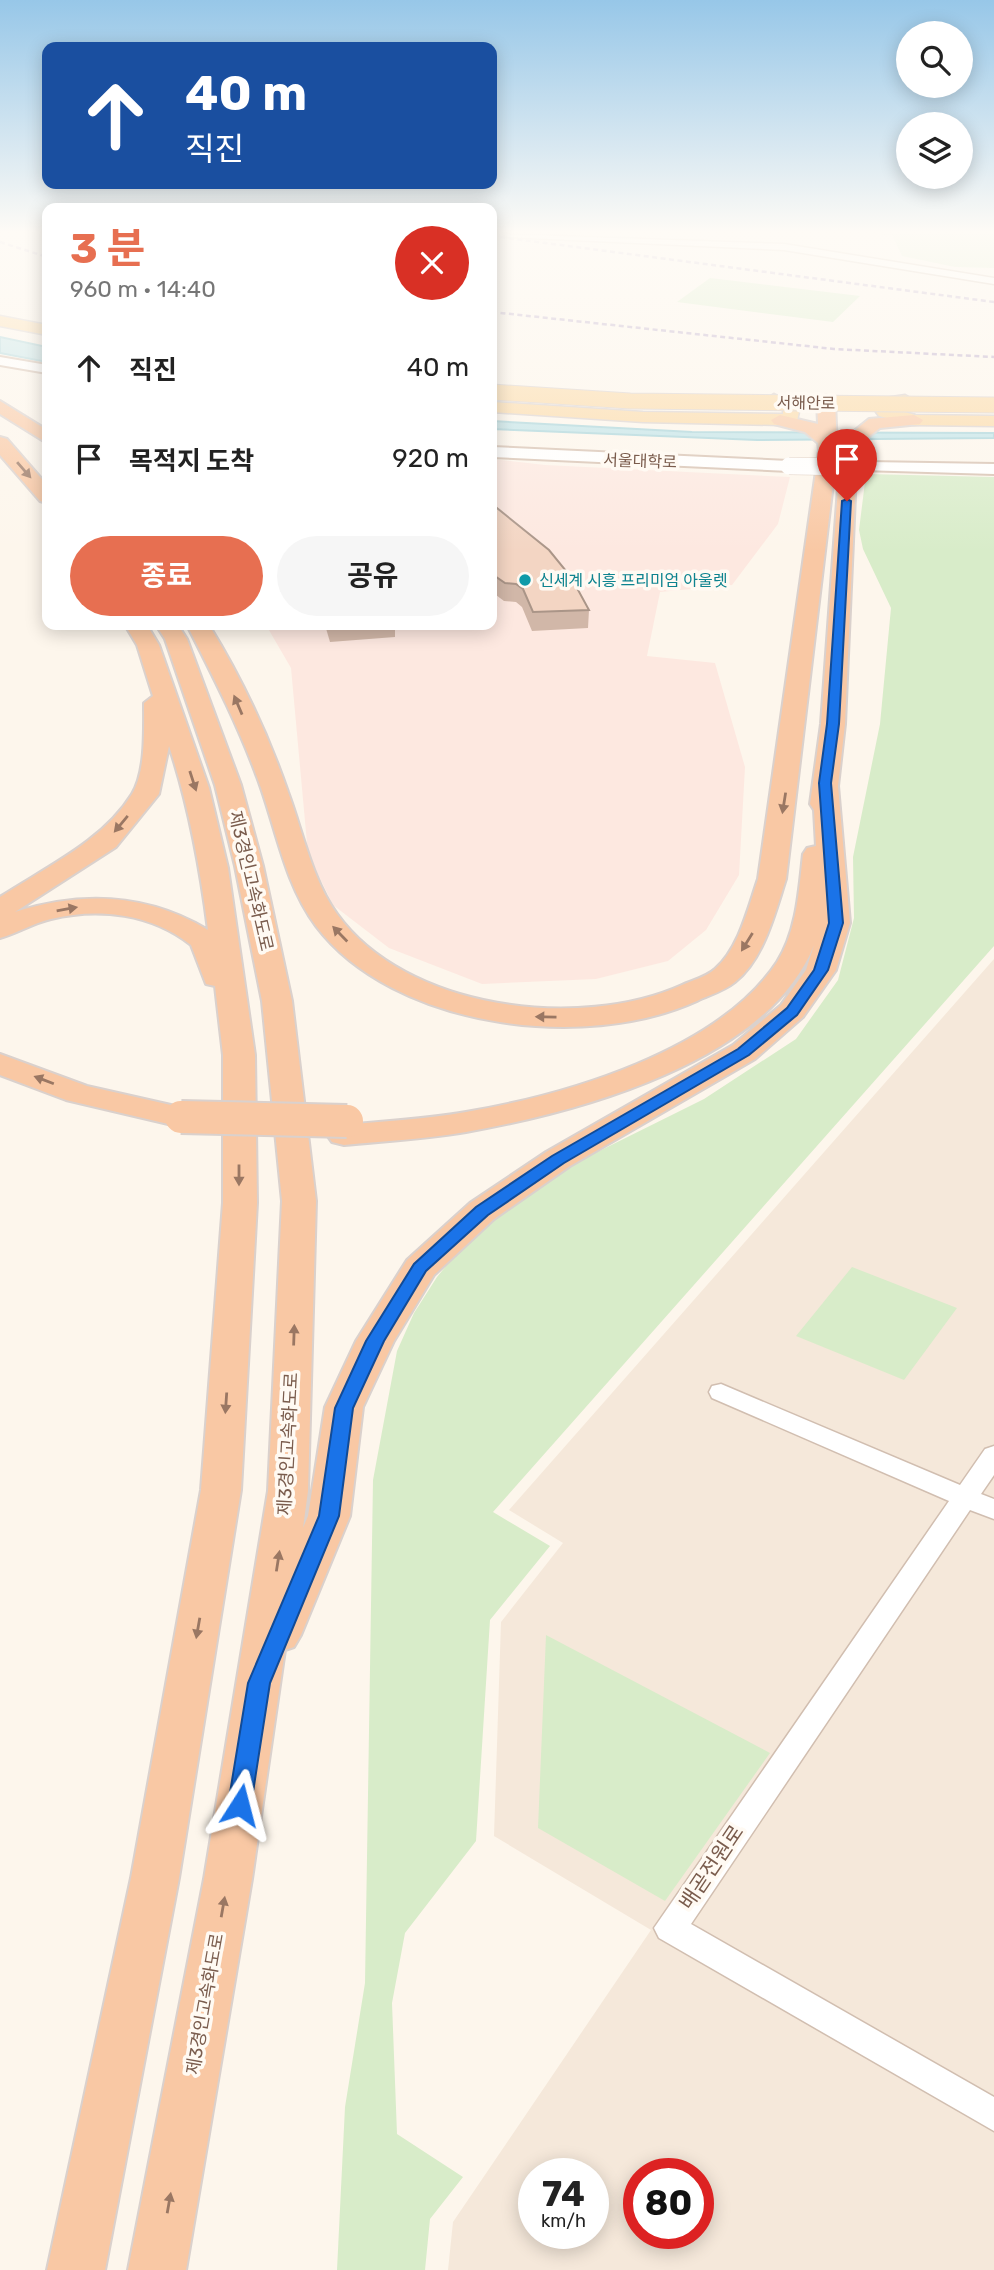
<!DOCTYPE html>
<html lang="ko">
<meta charset="utf-8">
<style>
:root{--surface:#fff;--page:#f6f6f6;--text:#222;--muted:#767676;--accent:#e76f51}
body{margin:0;font-family:Rubik,"Noto Sans KR",sans-serif;background:var(--page);color:var(--text);height:100vh;display:flex;flex-direction:column;font-size:26px;white-space:nowrap}
*{box-sizing:border-box;margin:0}
p{font-size:23px;color:var(--muted)}
.icon{flex:none;width:38px;height:38px;fill:none;stroke:currentColor;stroke-width:2;stroke-linecap:round;stroke-linejoin:round}
.map{position:relative;flex:1;overflow:hidden}
.drawer{position:absolute;left:42px;top:203px;width:455px;height:427px;display:flex;flex-direction:column;background:var(--surface);border-radius:14px;box-shadow:0 4px 18px #0003}
.drawer>*{flex:none}
.top-card{position:absolute;left:42px;top:42px;width:455px;height:147px;border-radius:14px;box-shadow:0 4px 18px #0003;background:#1a4fa0;color:#fff;overflow:hidden}
.controls{position:absolute;left:896px;top:21px;display:grid;gap:14px}
.controls a{display:grid;place-items:center;width:77px;height:77px;border-radius:50%;background:var(--surface);box-shadow:0 4px 18px #0003;font-size:35px}
.speed{position:absolute;left:518px;top:2158px;display:flex;gap:14px;font-size:35px;font-weight:700;text-align:center}
.speed>*{display:grid;place-content:center;width:91px;height:91px;border-radius:50%;background:var(--surface);box-shadow:0 4px 18px #0003;line-height:1}
.speed small{font-size:18px;font-weight:400}
.speed .limit{border:10px solid #d22;background:#fff;color:#111}
.pin{position:absolute;display:grid;place-items:center;width:60px;height:60px;color:#fff;margin:-72px -30px;border-radius:50% 50% 50% 0;rotate:-45deg;box-shadow:0 0 7px #0007}
.pin .icon{rotate:45deg}
.me{position:absolute;width:77px;margin:-38px;rotate:9deg;stroke-linejoin:round;filter:drop-shadow(0 0 5px #0008)}
.turn{display:flex;align-items:center;gap:24px;height:147px;padding:0 28px;font-size:32px}
.turn .icon{width:91px;height:91px;stroke-width:2.5}
.turn b{display:block;font-size:49px;line-height:60px}
.round{display:grid;place-items:center;flex:none;width:74px;height:74px;border-radius:37px;background:var(--page)}
.head{display:flex;align-items:center;justify-content:space-between;height:119px;padding:0 28px}
h1{font-size:42px;font-weight:700;line-height:52px;color:var(--accent)}
.button{display:flex;gap:14px;margin-top:auto;padding:14px 28px}
.button a{flex:1;height:80px;border-radius:42px;background:var(--accent);color:#fff;font-size:28px;font-weight:700;line-height:80px;text-align:center}
.button a+a{background:var(--page);color:var(--text)}
ul{padding:0;list-style:none}
li{display:flex;align-items:center;gap:21px;height:91px;padding:0 28px}
li div{flex:1}
li b{display:block;font-size:26px}
li em{font-style:normal}
.map>svg:first-child{display:block}
</style>
<div class="map">
<svg width="994" height="2270" viewBox="0 0 994 2270">
<rect width="100%" height="100%" fill="#fdf6ec"/>
<path fill="#f5e8da" fill-rule="evenodd" d="M994 959V2270H448L453 2222 651 1930 494 1836 501 1622 563 1543 509 1510ZM534 2174H593V2233H534ZM639 2174H698V2233H639Z"/>
<path fill="#fde8e0" d="M492 459 545 465 790 477 778 524 732 585 660 592 647 656 715 663 745 767 739 875 706 930 668 961 596 979 482 984 389 948 333 905 308 854 291 668 266 625H492Z"/>
<g fill="#d8ecc9">
<path d="M874 234H994V268L955 267 902 256 892 235Z"/>
<path d="M710 278 860 296 833 322 677 302Z"/>
<path d="M866 474 994 477V946L493 1512 550 1546 490 1620 476 1841 405 1933 392 2003 397 2134 463 2177 430 2219 425 2270H337L345 2107 365 1983 373 1480 397 1351 414 1313 437 1277 483 1221 553 1174 704 1099 796 1039 838 980 854 918 853 857 880 724 891 608 863 549 859 530Z"/>
<path d="M852 1267 957 1308 904 1380 796 1336Z"/>
<path d="M546 1635 770 1753 665 1901 538 1828Z"/>
</g>
<g fill="#bfe3e8" stroke="#a5d3da" stroke-width="2">
<path d="M0 337 47 347V362L0 353Z"/>
<path d="M492 421 692 432 994 433V438L757 440 492 429Z"/>
</g>
<g fill="none" stroke-linecap="round" stroke-linejoin="round">
<defs>
<g id="minor">
<path d="M503 234 784 244 994 278V284L784 250 507 237Z"/>
<path d="M721 1384 960 1485 985 1449 994 1446V1475L981 1494 994 1499V1519L970 1510 691 1924 994 2097V2131L659 1938 654 1928 949 1501 712 1398 709 1392 712 1386Z"/>
</g>
<g id="secondary">
<path d="M0 357 47 365V373L0 365Z"/>
<path d="M492 447 789 461 797 466 789 471 492 457Z"/>
<path d="M867 462 994 464V474L861 470 859 467Z"/>
</g>
<g id="primary">
<path d="M0 316 47 325V335L0 326Z"/>
<path d="M774 394 800 407 797 421 780 425 643 422 492 412V402L643 412 783 414V409L766 399Z"/>
<path d="M905 395 913 400 895 409 915 415 994 416V426L914 425 879 416 876 412 885 398Z"/>
</g>
<g id="trunk">
<path d="M826 395 835 400 837 450 786 879C775 913 764 959 735 982 724 991 709 995 697 1001 585 1052 393 1028 316 926 286 886 277 834 261 788 241 731 214 678 187 625H209C241 677 268 734 288 792 303 832 312 879 337 914 406 1010 580 1031 682 985 693 980 706 977 715 969 739 948 748 908 758 879L819 450 818 443 805 432 774 424 771 420 780 415 818 424 817 400Z"/>
<path d="M0 401 47 430V443L0 414Z"/>
<path d="M914 415 923 420 920 424 880 428 855 447 857 450 845 724 838 786 850 923 836 970 803 1017 755 1059 570 1166 494 1219 434 1275 394 1341 363 1407 350 1516 301 1635 294 1647 285 1650 252 1879 186 2270H128L204 1879 268 1491 282 1201 262 1001 235 866 215 785 165 639 156 625H178L187 639 241 785 263 866 292 1001 316 1201 308 1491 303 1528 308 1516 325 1407 356 1341 407 1260 470 1203 546 1152 733 1045 781 1005 806 970 814 945C768 1062 578 1112 466 1132 425 1139 385 1141 344 1145L332 1142 327 1135 332 1128 344 1125C385 1121 426 1119 466 1112 566 1095 718 1051 777 962 797 931 799 889 803 854L807 848 816 846 814 810 810 804 821 724 841 446 839 443 869 419Z"/>
<path d="M0 437 7 439 47 485V503L40 501 0 455Z"/>
<path d="M125 625H147L159 645 209 788 228 868 255 1055 257 1203 241 1490 179 1878 105 2270H47L131 1878 201 1490 223 1203V1055L215 986 206 984 191 945C152 914 99 907 51 919 33 923 18 933 0 938V918L3 917 0 918V897C46 867 103 841 132 794 146 771 144 729 144 703L153 696 137 645ZM169 746C189 806 200 867 208 930 146 893 82 891 15 912L116 847 159 794Z"/>
<path d="M0 1054 87 1086 193 1110 197 1117 193 1124 181 1127 66 1100 0 1075Z"/>
</g>
</defs>
<use href="#minor" stroke="#d1beb0" stroke-width="3"/>
<use href="#secondary" stroke="#d6c0b0" stroke-width="4"/>
<use href="#primary" stroke="#dad1cd" stroke-width="3"/>
<use href="#trunk" stroke="#dad1cd" stroke-width="4"/>
<use href="#minor" fill="#fff" fill-rule="evenodd"/>
<use href="#secondary" fill="#fff" fill-rule="evenodd"/>
<use href="#primary" fill="#fbd9a5" fill-rule="evenodd"/>
<use href="#trunk" fill="#f9c8a4" fill-rule="evenodd"/>
<g stroke="#b9a8c9" stroke-width="2.5" stroke-dasharray="5 3.5" stroke-linecap="butt">
<path d="M492 236 994 302"/>
<path d="M0 242 47 257"/>
<path d="M492 312 834 349 994 357"/>
</g>
<defs>
<path id="secondary-bridge" d="M789 466 867 467"/>
<path id="primary-bridge" d="M492 392 630 401 994 405"/>
<path id="trunk-bridge" d="M181 1117 347 1121"/>
</defs>
<use href="#secondary-bridge" stroke="#d6c0b0" stroke-width="18" stroke-linecap="butt"/>
<use href="#primary-bridge" stroke="#dad1cd" stroke-width="17" stroke-linecap="butt"/>
<use href="#trunk-bridge" stroke="#dad1cd" stroke-width="36" stroke-linecap="butt"/>
<use href="#secondary-bridge" stroke="#fff" stroke-width="17"/>
<use href="#primary-bridge" stroke="#fbd9a5" stroke-width="15"/>
<use href="#trunk-bridge" stroke="#f9c8a4" stroke-width="32"/>
</g>
<g fill="#d1b7a8">
<path d="M492 504 589 610 588 628 532 631 522 607 516 602 504 601 492 592Z"/>
<path d="M325 625H395V637L330 642Z"/>
</g>
<path fill="#f3d5c3" stroke="#aa9588" stroke-width="2" d="M492 504 549 550 571 577 589 610 533 612 523 589 516 584 505 583 492 574Z"/>
<defs><path id="oneway-solid" d="M-6-.8H1V-3.2L6.5 0L1 3.2V.8H-6Z" transform="scale(1.75)"/></defs>
<g fill="#9a7763">
<use href="#oneway-solid" transform="translate(24 470) rotate(49)"/>
<use href="#oneway-solid" transform="translate(238 705) rotate(-113)"/>
<use href="#oneway-solid" transform="translate(193 781) rotate(72)"/>
<use href="#oneway-solid" transform="translate(784 803) rotate(99)"/>
<use href="#oneway-solid" transform="translate(121 824) rotate(130)"/>
<use href="#oneway-solid" transform="translate(67 909) rotate(-10)"/>
<use href="#oneway-solid" transform="translate(340 934) rotate(-134)"/>
<use href="#oneway-solid" transform="translate(747 942) rotate(122)"/>
<use href="#oneway-solid" transform="translate(546 1017) rotate(-179)"/>
<use href="#oneway-solid" transform="translate(44 1080) rotate(-159)"/>
<use href="#oneway-solid" transform="translate(239 1175) rotate(90)"/>
<use href="#oneway-solid" transform="translate(294 1335) rotate(-88)"/>
<use href="#oneway-solid" transform="translate(226 1403) rotate(94)"/>
<use href="#oneway-solid" transform="translate(278 1561) rotate(-81)"/>
<use href="#oneway-solid" transform="translate(198 1628) rotate(100)"/>
<use href="#oneway-solid" transform="translate(223 1907) rotate(-80)"/>
<use href="#oneway-solid" transform="translate(169 2203) rotate(-80)"/>
</g>
<linearGradient id="sky" x2="0" y2="1"><stop stop-color="#97c7e8"/><stop offset="0.42" stop-color="#fefbf6"/><stop offset="1" stop-color="#fefbf6" stop-opacity="0"/></linearGradient>
<rect width="994" height="552" fill="url(#sky)"/>
<path fill="#1a73e8" stroke="#114b97" stroke-width="2" d="M847 499 851 501 839 724 831 783 843 923 828 970 797 1015 749 1055 564 1163 488 1215 426 1271 384 1341 353 1408 339 1516 270 1683 251 1805 248 1812 240 1815 232 1812 228 1805 248 1683 319 1516 335 1408 366 1341 414 1264 476 1207 552 1156 738 1049 787 1008 814 970 829 923 819 783 827 724 842 501Z"/>
<circle fill="#0f9aa8" stroke="#fffaf3" stroke-width="2.5" cx="525" cy="580" r="7"/>
<g text-anchor="middle" dominant-baseline="central" stroke-width="7" stroke-linejoin="round" paint-order="stroke">
<g font-size="16" fill="#7a5c4d" stroke="#fffaf3">
<text transform="translate(806 403) rotate(1)">서해안로</text>
<text transform="translate(640 461) rotate(2)">서울대학로</text>
</g>
<g font-size="16" fill="#0d838f" stroke="#fffaf3" text-anchor="start">
<text x="539" y="580">신세계 시흥 프리미엄 아울렛</text>
</g>
<g font-size="18" fill="#7a5c4d" stroke="#fffaf3">
<text transform="translate(251 881) rotate(77)">제3경인고속화도로</text>
<text transform="translate(288 1444) rotate(-87)">제3경인고속화도로</text>
<text transform="translate(205 2004) rotate(-80)">제3경인고속화도로</text>
</g>
<g font-size="21" fill="#7a5c4d" stroke="#fffaf3">
<text transform="translate(711 1867) rotate(-56)">배곧전원로</text>
</g>
</g>
</svg>
<div class="controls">
<a><svg class="icon" aria-label="search" viewBox="0 0 24 24"><circle cx="10" cy="10" r="6"/><path d="M15 15l6 6"/></svg></a>
<a><svg class="icon" aria-label="layers" viewBox="0 0 24 24"><path d="M12 4l9 5-9 5-9-5zM3 14l9 5 9-5"/></svg></a>
</div>
<div class="speed"><div>74<small>km/h</small></div><div class="limit">80</div></div>
<div class="pin" style="left:847px;top:501px;background:#d93025"><svg class="icon" aria-label="arrive" viewBox="0 0 24 24"><path d="M6 21V4h12l-3 4 3 4H6"/></svg></div>
<svg class="me" style="left:240px;top:1805px" viewBox="-20 -20 40 40"><path d="M0-17L14 15 0 8-14 15z" fill="#1a73e8" stroke="#fff" stroke-width="4"/></svg>
<div class="top-card">
<div class="turn"><svg class="icon" aria-label="ahead" viewBox="0 0 24 24"><path d="M12 20V5M6 11l6-6 6 6"/></svg><div><b>40 m</b>직진</div></div>
</div>
<section class="drawer">
<div class="head"><div><h1>3 분</h1><p>960 m · 14:40</p></div><a class="round" style="background:#d93025;color:#fff"><svg class="icon" aria-label="close" viewBox="0 0 24 24"><path d="M6 6l12 12M18 6L6 18"/></svg></a></div>
<ul>
<li><svg class="icon" aria-label="ahead" viewBox="0 0 24 24"><path d="M12 20V5M6 11l6-6 6 6"/></svg><div><b>직진</b></div><em>40 m</em></li>
<li><svg class="icon" aria-label="arrive" viewBox="0 0 24 24"><path d="M6 21V4h12l-3 4 3 4H6"/></svg><div><b>목적지 도착</b></div><em>920 m</em></li>
</ul>
<div class="button"><a>종료</a><a>공유</a></div>
</section>
</div>
